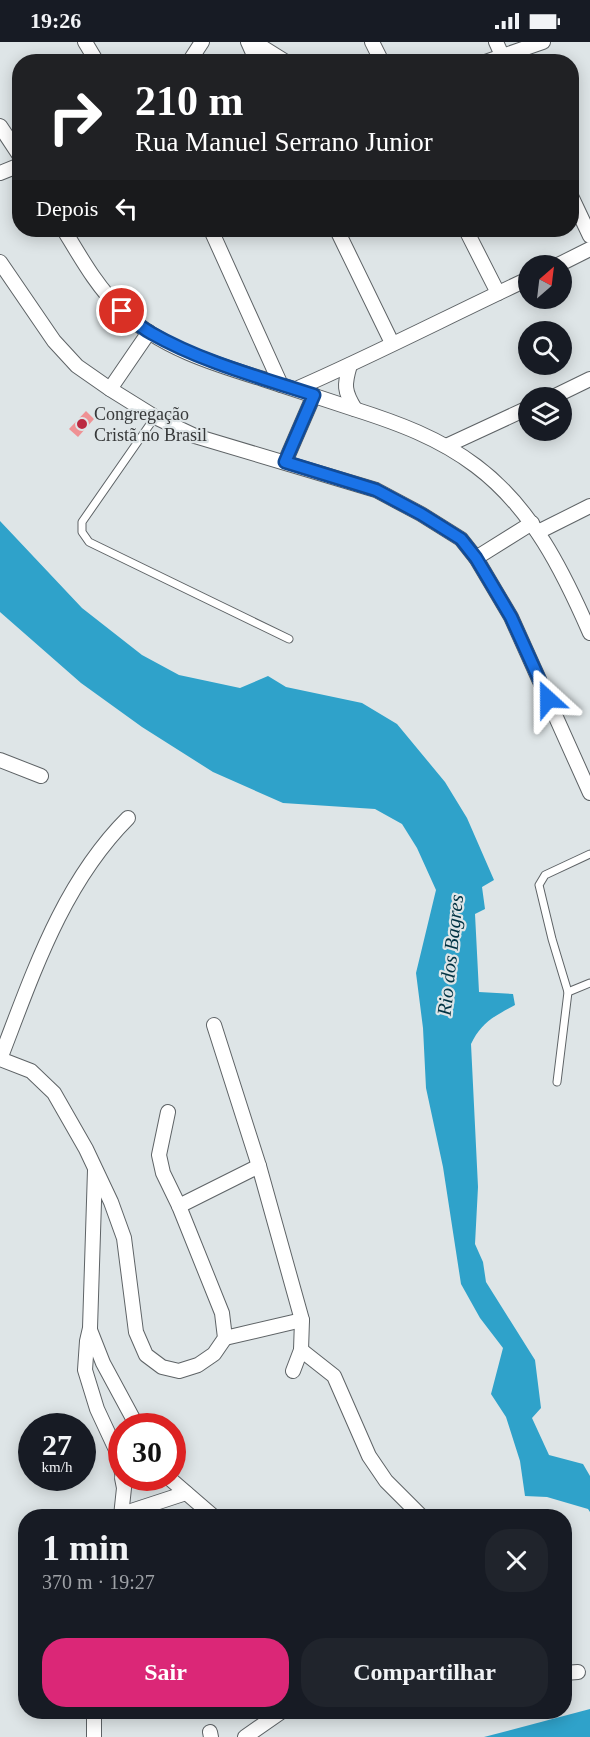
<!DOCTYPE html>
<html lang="pt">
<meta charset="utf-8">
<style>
:root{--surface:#171b24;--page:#20242c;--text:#f1f3f6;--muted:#9ea1a6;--accent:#db2777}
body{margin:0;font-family:Georgia,serif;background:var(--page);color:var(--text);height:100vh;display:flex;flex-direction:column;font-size:22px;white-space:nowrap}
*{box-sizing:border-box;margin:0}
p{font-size:20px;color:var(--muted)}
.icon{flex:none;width:33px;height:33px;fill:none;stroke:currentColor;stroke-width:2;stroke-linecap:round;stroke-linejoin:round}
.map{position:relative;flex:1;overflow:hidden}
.sheet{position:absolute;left:18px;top:1467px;width:554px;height:210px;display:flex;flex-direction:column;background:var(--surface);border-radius:24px;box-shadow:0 3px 15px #0003}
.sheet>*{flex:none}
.banner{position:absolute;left:12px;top:12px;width:567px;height:183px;border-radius:24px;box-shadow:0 3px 15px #0003;background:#202124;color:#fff;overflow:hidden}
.needle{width:39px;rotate:28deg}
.controls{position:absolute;left:518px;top:213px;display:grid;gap:12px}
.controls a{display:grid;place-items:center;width:54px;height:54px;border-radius:50%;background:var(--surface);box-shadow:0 3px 15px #0003;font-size:30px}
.speed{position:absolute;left:18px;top:1371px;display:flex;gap:12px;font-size:30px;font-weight:700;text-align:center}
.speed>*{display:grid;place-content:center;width:78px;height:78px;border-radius:50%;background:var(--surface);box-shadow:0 3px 15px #0003;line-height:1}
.speed small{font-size:15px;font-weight:400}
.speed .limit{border:9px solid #d22;background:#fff;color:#111}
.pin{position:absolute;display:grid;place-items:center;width:51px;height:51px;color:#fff;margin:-26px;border:3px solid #fff;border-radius:50%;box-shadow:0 2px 6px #0007}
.me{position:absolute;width:66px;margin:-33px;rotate:336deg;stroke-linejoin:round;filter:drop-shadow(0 0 4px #0008)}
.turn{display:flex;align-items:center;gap:21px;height:126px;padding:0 24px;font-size:27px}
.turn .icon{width:78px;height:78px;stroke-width:2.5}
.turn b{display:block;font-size:42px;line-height:51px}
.then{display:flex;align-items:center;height:57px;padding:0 24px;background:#0003;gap:12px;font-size:22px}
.round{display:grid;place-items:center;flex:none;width:63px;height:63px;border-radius:24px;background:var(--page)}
.head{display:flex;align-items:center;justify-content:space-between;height:102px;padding:0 24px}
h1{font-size:36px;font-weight:600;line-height:45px}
.primary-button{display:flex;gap:12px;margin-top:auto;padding:12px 24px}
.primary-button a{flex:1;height:69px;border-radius:24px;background:var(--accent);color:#fff;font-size:24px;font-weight:600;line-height:69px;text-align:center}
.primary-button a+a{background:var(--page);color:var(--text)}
.status{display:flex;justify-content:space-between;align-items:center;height:42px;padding:0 30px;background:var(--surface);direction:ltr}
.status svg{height:16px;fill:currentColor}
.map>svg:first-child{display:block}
</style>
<div class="status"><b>19:26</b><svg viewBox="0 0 49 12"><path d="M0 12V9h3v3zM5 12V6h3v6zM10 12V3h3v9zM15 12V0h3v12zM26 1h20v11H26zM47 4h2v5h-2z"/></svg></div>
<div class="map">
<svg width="590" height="1695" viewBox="0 0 590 1695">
<rect width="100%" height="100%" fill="#dee5e7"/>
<g fill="#2fa2ca">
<path d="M0 479 82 566 142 613 179 633 240 646 268 634 286 645 362 661 397 682 445 740 467 776 494 838 482 845 485 867 475 872 479 950 513 952 515 963C494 974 481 981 471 1002L478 1145 475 1202 483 1220 486 1240 535 1318 541 1366 532 1376 549 1413 583 1422 590 1434V1470L588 1467 547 1455 525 1454 520 1419 506 1375 491 1352 503 1306 480 1276 461 1242 443 1125 426 1046 423 986 416 931 436 848 417 806 402 782 375 767 283 761 213 730 142 685 81 641 0 570Z"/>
<path d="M590 1667V1695H484Z"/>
</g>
<path fill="#ef9194" d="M86 369 94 377 78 395 69 387Z"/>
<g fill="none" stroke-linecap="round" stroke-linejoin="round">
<defs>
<g id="lane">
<path d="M155 375 82 480V490L89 500 289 597"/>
<path d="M568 950 590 941"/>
<path d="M557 1040 568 950 552 897 539 843 545 833 590 812"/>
</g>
<g id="street">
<path d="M85 0 97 20"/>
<path d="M248 0 257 20"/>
<path d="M254 0 286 20"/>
<path d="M372 0 382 20"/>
<path d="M496 0 505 20"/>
<path d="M189 20 202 0"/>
<path d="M485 20 543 0"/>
<path d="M0 84 20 114"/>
<path d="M0 131 20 123"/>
<path d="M572 156 590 194"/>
<path d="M64 188C81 216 97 245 122 269 159 305 214 322 263 337 294 347 324 357 354 367 398 381 439 396 476 424 532 466 563 529 590 591"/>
<path d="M211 188 281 343"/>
<path d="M337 188 392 301"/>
<path d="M466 188 498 251"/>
<path d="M0 220 54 299 77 324 110 347 155 375 195 394 376 448 421 472 461 497 476 516 511 575 590 751"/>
<path d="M556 224 590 207"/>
<path d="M350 323C344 343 344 349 355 367"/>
<path d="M110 347 149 290"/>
<path d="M296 347C374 313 451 273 528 237"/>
<path d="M551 356 590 337"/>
<path d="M446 404 528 366"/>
<path d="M285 420 314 353"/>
<path d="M538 490 590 464"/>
<path d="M476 516 532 481"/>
<path d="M0 718 41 734"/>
<path d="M214 983 259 1124 302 1278 301 1308 293 1329"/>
<path d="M0 1017 31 1029 54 1051 86 1107 111 1160 124 1196 136 1290 146 1313 162 1325 179 1329 198 1323 214 1312 225 1296 222 1271 179 1164 163 1131 159 1113 168 1070"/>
<path d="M0 1017C33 932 62 842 128 776"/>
<path d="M95 1128 90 1286 87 1299 85 1328 97 1367 117 1410 122 1431"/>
<path d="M179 1164 259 1124"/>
<path d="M90 1288 103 1321 137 1384"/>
<path d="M225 1296 302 1278"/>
<path d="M301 1308 334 1334 369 1414 386 1439 421 1474"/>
<path d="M169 1436 213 1474"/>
<path d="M122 1472 186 1451"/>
<path d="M121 1474 124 1446 122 1436"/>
<path d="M564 1631 578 1630"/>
<path d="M94 1670V1695"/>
<path d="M210 1690 211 1695"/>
<path d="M245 1695 281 1670"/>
</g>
</defs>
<use href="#lane" stroke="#5e6366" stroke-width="9"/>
<use href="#street" stroke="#5e6366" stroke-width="16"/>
<use href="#lane" stroke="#fff" stroke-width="7"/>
<use href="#street" stroke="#fff" stroke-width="14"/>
</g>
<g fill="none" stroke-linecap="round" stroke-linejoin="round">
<defs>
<path id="route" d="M122 269C131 276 140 285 151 291 202 320 259 335 314 353L285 420 376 448 421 472 461 497 476 516 511 575 548 657"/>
</defs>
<use href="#route" stroke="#114b97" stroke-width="15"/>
<use href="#route" stroke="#1a73e8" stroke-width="10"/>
</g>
<circle fill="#bb2a41" stroke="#dee5e7" stroke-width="2" cx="82" cy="382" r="6"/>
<g text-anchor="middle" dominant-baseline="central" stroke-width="4.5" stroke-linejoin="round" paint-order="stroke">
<g font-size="18" fill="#37393a" stroke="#dee5e7" text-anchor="start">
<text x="94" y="372">Congregação<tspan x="94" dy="21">Cristã no Brasil</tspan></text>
</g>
<g font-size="20" font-style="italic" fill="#003242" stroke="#dee5e7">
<text transform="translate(450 913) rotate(-84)">Rio dos Bagres</text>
</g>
</g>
</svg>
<div class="controls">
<a><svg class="needle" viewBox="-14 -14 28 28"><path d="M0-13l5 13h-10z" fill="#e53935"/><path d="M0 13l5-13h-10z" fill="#9ea1a6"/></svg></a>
<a><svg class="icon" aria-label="search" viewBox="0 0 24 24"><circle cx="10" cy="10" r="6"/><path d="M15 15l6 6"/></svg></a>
<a><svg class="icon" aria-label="layers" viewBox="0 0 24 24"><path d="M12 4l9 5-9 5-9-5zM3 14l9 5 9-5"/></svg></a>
</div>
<div class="speed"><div>27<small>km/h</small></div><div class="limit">30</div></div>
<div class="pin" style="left:122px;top:269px;background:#d93025"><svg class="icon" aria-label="arrive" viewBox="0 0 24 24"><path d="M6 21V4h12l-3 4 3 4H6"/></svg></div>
<svg class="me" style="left:548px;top:657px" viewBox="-20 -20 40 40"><path d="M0-17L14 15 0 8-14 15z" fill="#1a73e8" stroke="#fff" stroke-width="4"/></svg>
<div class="banner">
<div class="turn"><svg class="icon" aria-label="right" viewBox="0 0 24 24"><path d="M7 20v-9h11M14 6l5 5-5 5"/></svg><div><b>210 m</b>Rua Manuel Serrano Junior</div></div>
<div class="then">Depois<svg class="icon" aria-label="left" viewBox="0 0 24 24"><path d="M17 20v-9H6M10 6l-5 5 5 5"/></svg></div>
</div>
<section class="sheet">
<div class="head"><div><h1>1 min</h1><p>370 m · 19:27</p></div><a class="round"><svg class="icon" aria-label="close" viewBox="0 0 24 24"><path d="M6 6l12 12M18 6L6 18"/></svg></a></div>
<div class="primary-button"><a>Sair</a><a>Compartilhar</a></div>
</section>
</div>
